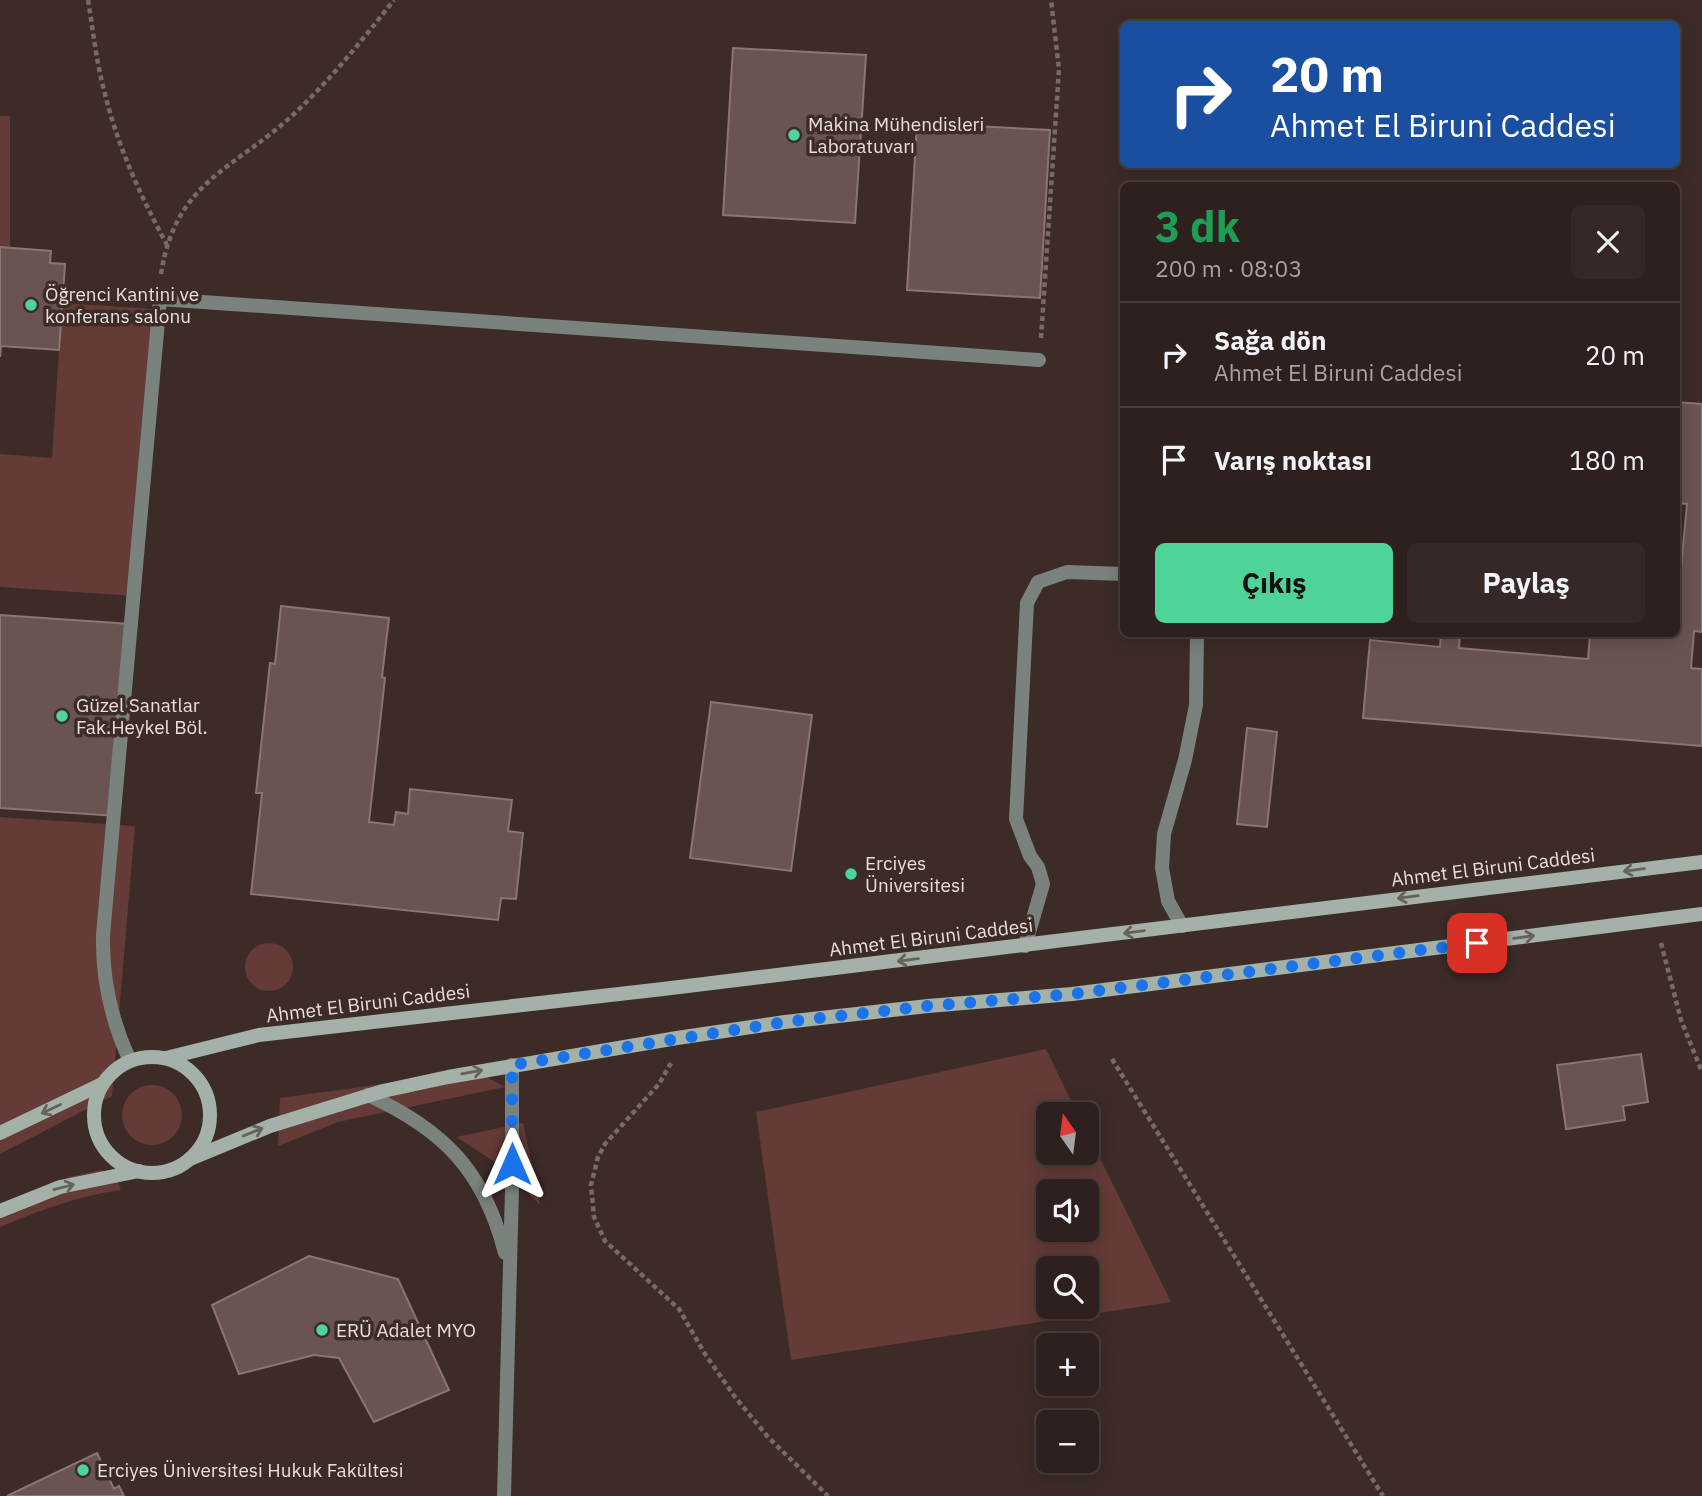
<!DOCTYPE html>
<html lang="tr">
<meta charset="utf-8">
<style>
:root{--surface:#2e201e;--page:#362827;--text:#f1f3f6;--muted:#a7a3a4;--line:#493e3c;--accent:#4ed399}
body{margin:0;font-family:"IBM Plex Sans",sans-serif;background:var(--page);color:var(--text);height:100vh;display:flex;flex-direction:column;font-size:26px;white-space:nowrap}
*{box-sizing:border-box;margin:0}
p{font-size:23px;color:var(--muted)}
.icon{flex:none;width:38px;height:38px;fill:none;stroke:currentColor;stroke-width:2;stroke-linecap:round;stroke-linejoin:round}
.map{position:relative;flex:1;overflow:hidden}
.panel{position:absolute;left:1120px;top:182px;width:560px;height:455px;display:flex;flex-direction:column;background:var(--surface);border-radius:10px;box-shadow:0 4px 18px #0003,0 0 0 2px var(--line)}
.panel>*{flex:none}
.banner{position:absolute;left:1120px;top:21px;width:560px;height:147px;border-radius:10px;box-shadow:0 4px 18px #0003,0 0 0 2px var(--line);background:#1a4fa0;color:#fff;overflow:hidden}
.needle{width:46px;rotate:346deg}
.controls{position:absolute;left:1036px;top:1102px;display:grid;gap:14px}
.controls a{display:grid;place-items:center;width:63px;height:63px;border-radius:10px;background:var(--surface);box-shadow:0 4px 18px #0003,0 0 0 2px var(--line);font-size:35px}
.pin{position:absolute;display:grid;place-items:center;width:60px;height:60px;color:#fff;margin:-30px;border-radius:14px;box-shadow:0 4px 10px #0006}
.me{position:absolute;width:77px;margin:-38px;rotate:0deg;stroke-linejoin:round;filter:drop-shadow(0 0 5px #0008)}
.turn{display:flex;align-items:center;gap:24px;height:147px;padding:0 35px;font-size:32px}
.turn .icon{width:91px;height:91px;stroke-width:2.5}
.turn b{display:block;font-size:49px;line-height:60px}
.round{display:grid;place-items:center;flex:none;width:74px;height:74px;border-radius:10px;background:var(--page)}
.head{display:flex;align-items:center;justify-content:space-between;height:119px;padding:0 35px}
h1{font-size:42px;font-weight:700;line-height:52px;color:#1e9e55}
.button{display:flex;gap:14px;margin-top:auto;padding:14px 35px}
.button a{flex:1;height:80px;border-radius:10px;background:var(--accent);color:#111;font-size:28px;font-weight:700;line-height:80px;text-align:center}
.button a+a{background:var(--page);color:var(--text)}
ul{padding:0;list-style:none}
li{display:flex;align-items:center;gap:21px;height:105px;padding:0 35px;border-top:2px solid var(--line)}
li div{flex:1}
li b{display:block;font-size:26px}
li em{font-style:normal}
.map>svg:first-child{display:block}
</style>
<div class="map">
<svg width="1702" height="1496" viewBox="0 0 1702 1496">
<rect width="100%" height="100%" fill="#3d2b28"/>
<g fill="#643b36" fill-rule="evenodd">
<path d="M0 116H10V248L0 247Z"/>
<path d="M62 303 154 309 135 596 0 587V454L52 458Z"/>
<path d="M0 817 135 826 112 1096 0 1154Z"/>
<circle cx="269" cy="967" r="24"/>
<path d="M1046 1049 1078 1115H1048V1153H1087V1132L1171 1302 791 1360 756 1112ZM1048 1192H1087V1230H1048ZM1048 1269H1087V1307H1048Z"/>
<path d="M483 1075 505 1087 338 1122 278 1146 280 1098 426 1078Z"/>
<circle cx="152" cy="1115" r="30"/>
<path d="M523 1123 540 1205 498 1164 456 1137Z"/>
<path d="M101 1170 117 1179 121 1190C78 1196 40 1210 0 1227V1209L69 1177Z"/>
</g>
<g fill="#695451" stroke="#8b7572" stroke-width="2">
<path d="M733 48 866 55 855 223 723 215Z"/>
<path d="M917 123 1050 130 1040 298 907 290Z"/>
<path d="M0 247 51 251 50 263 65 264 59 350 1 346 0 357Z"/>
<path d="M1676 402 1702 404V632L1694 631 1691 668 1702 669V746L1363 718 1370 640 1440 647 1441 634H1460L1459 648 1588 659 1590 634H1676V567L1681 568 1687 504 1676 503Z"/>
<path d="M281 606 389 618 382 677 385 678 369 822 394 825 396 812 408 814 410 789 512 800 508 831 523 833 516 899 501 898 498 920 251 894 262 793H256L270 663 275 664Z"/>
<path d="M0 615 130 624 116 816 0 808Z"/>
<path d="M711 702 812 715 791 871 690 858Z"/>
<path d="M1247 728 1277 732 1267 827 1237 824Z"/>
<path d="M1641 1054 1648 1102 1623 1106 1625 1120 1566 1129 1557 1065Z"/>
<path d="M309 1256 398 1279 449 1390 374 1422 339 1358 314 1355 239 1374 212 1305Z"/>
<path d="M97 1453 114 1489 119 1486 124 1496H7Z"/>
</g>
<g fill="none" stroke-linecap="round" stroke-linejoin="round">
<g stroke="#796966" stroke-width="4.5" stroke-dasharray="5 3.5" stroke-linecap="butt">
<path d="M88 0C93 30 96 60 104 90 117 145 140 195 167 245"/>
<path d="M161 274C176 179 235 170 296 112 332 78 363 39 394 0"/>
<path d="M1041 338 1059 69 1051 0"/>
<path d="M1661 943 1681 1020 1702 1072"/>
<path d="M1112 1059 1383 1496"/>
<path d="M671 1063 659 1084 605 1144 598 1157 591 1185 594 1217 605 1241 679 1309 705 1354 735 1397 768 1437 828 1496"/>
</g>
<g stroke="#7a827d" stroke-width="14">
<path d="M1182 926 1168 901 1162 868 1164 834 1185 760 1196 705 1197 634"/>
<path d="M1025 946 1043 884 1038 867 1030 856 1016 819 1027 603 1038 582 1067 572 1124 574"/>
</g>
<g stroke="#7a827d" stroke-width="14">
<path d="M130 1061C111 1020 102 980 103 935L160 299 1039 360"/>
<path d="M368 1095C444 1130 484 1171 505 1253"/>
<path d="M504 1496 512 1189V1065"/>
</g>
<g stroke="#a3b1a9" stroke-width="14">
<circle cx="152" cy="1115" r="58"/>
<path d="M166 1058 259 1035 663 989 1702 862"/>
<path d="M0 1133 102 1084"/>
<path d="M190 1159 270 1126 383 1091 448 1077 677 1038 785 1022 928 1006 1072 994 1702 914"/>
<path d="M0 1211 60 1187 139 1171"/>
</g>
</g>
<defs><path id="oneway-shaft" d="M-6 0H5M1.5-3L5.5 0L1.5 3" fill="none" stroke-width="1.6" stroke-linecap="round" stroke-linejoin="round" transform="scale(1.75)"/></defs>
<g stroke="#66615c">
<use href="#oneway-shaft" transform="translate(1634 870) rotate(173)"/>
<use href="#oneway-shaft" transform="translate(1408 897) rotate(173)"/>
<use href="#oneway-shaft" transform="translate(1134 932) rotate(173)"/>
<use href="#oneway-shaft" transform="translate(1524 937) rotate(-7)"/>
<use href="#oneway-shaft" transform="translate(908 960) rotate(173)"/>
<use href="#oneway-shaft" transform="translate(472 1072) rotate(-10)"/>
<use href="#oneway-shaft" transform="translate(51 1109) rotate(155)"/>
<use href="#oneway-shaft" transform="translate(253 1132) rotate(-22)"/>
<use href="#oneway-shaft" transform="translate(64 1187) rotate(-15)"/>
</g>
<g fill="none" stroke-linecap="round" stroke-linejoin="round">
<path stroke="#1a73e8" stroke-width="12" stroke-dasharray="0 21.6" d="M512 1164V1065L785 1022 928 1006 1072 994 1477 943"/>
</g>
<g fill="#4ed399" stroke="#3d2b28" stroke-width="2.5">
<circle cx="794" cy="135" r="7"/>
<circle cx="31" cy="305" r="7"/>
<circle cx="62" cy="716" r="7"/>
<circle cx="851" cy="874" r="7"/>
<circle cx="322" cy="1330" r="7"/>
<circle cx="83" cy="1470" r="7"/>
</g>
<g text-anchor="middle" dominant-baseline="central" stroke-width="7" stroke-linejoin="round" paint-order="stroke">
<g font-size="19" fill="#eadddb" stroke="#3d2b28" text-anchor="start">
<text x="808" y="124">Makina Mühendisleri<tspan x="808" dy="22">Laboratuvarı</tspan></text>
<text x="45" y="294">Öğrenci Kantini ve<tspan x="45" dy="22">konferans salonu</tspan></text>
<text x="76" y="705">Güzel Sanatlar<tspan x="76" dy="22">Fak.Heykel Böl.</tspan></text>
<text x="865" y="863">Erciyes<tspan x="865" dy="22">Üniversitesi</tspan></text>
<text x="336" y="1330">ERÜ Adalet MYO</text>
<text x="97" y="1470">Erciyes Üniversitesi Hukuk Fakültesi</text>
</g>
<g font-size="19" fill="#eadddb" stroke="#3d2b28">
<text transform="translate(1493 867) rotate(-7)">Ahmet El Biruni Caddesi</text>
<text transform="translate(931 937) rotate(-7)">Ahmet El Biruni Caddesi</text>
<text transform="translate(368 1003) rotate(-7)">Ahmet El Biruni Caddesi</text>
</g>
</g>
</svg>
<div class="controls">
<a><svg class="needle" viewBox="-14 -14 28 28"><path d="M0-13l5 13h-10z" fill="#e53935"/><path d="M0 13l5-13h-10z" fill="#a7a3a4"/></svg></a>
<a><svg class="icon" aria-label="sound" viewBox="0 0 24 24"><path d="M4 9h4l5-4v14l-5-4H4zM17 9q2 3 0 6"/></svg></a>
<a><svg class="icon" aria-label="search" viewBox="0 0 24 24"><circle cx="10" cy="10" r="6"/><path d="M15 15l6 6"/></svg></a>
<a>+</a>
<a>−</a>
</div>
<div class="pin" style="left:1477px;top:943px;background:#d93025"><svg class="icon" aria-label="arrive" viewBox="0 0 24 24"><path d="M6 21V4h12l-3 4 3 4H6"/></svg></div>
<svg class="me" style="left:512px;top:1164px" viewBox="-20 -20 40 40"><path d="M0-17L14 15 0 8-14 15z" fill="#1a73e8" stroke="#fff" stroke-width="4"/></svg>
<div class="banner">
<div class="turn"><svg class="icon" aria-label="right" viewBox="0 0 24 24"><path d="M7 20v-9h11M14 6l5 5-5 5"/></svg><div><b>20 m</b>Ahmet El Biruni Caddesi</div></div>
</div>
<section class="panel">
<div class="head"><div><h1>3 dk</h1><p>200 m · 08:03</p></div><a class="round"><svg class="icon" aria-label="close" viewBox="0 0 24 24"><path d="M6 6l12 12M18 6L6 18"/></svg></a></div>
<ul>
<li><svg class="icon" aria-label="right" viewBox="0 0 24 24"><path d="M7 20v-9h11M14 6l5 5-5 5"/></svg><div><b>Sağa dön</b><p>Ahmet El Biruni Caddesi</p></div><em>20 m</em></li>
<li><svg class="icon" aria-label="arrive" viewBox="0 0 24 24"><path d="M6 21V4h12l-3 4 3 4H6"/></svg><div><b>Varış noktası</b></div><em>180 m</em></li>
</ul>
<div class="button"><a>Çıkış</a><a>Paylaş</a></div>
</section>
</div>
